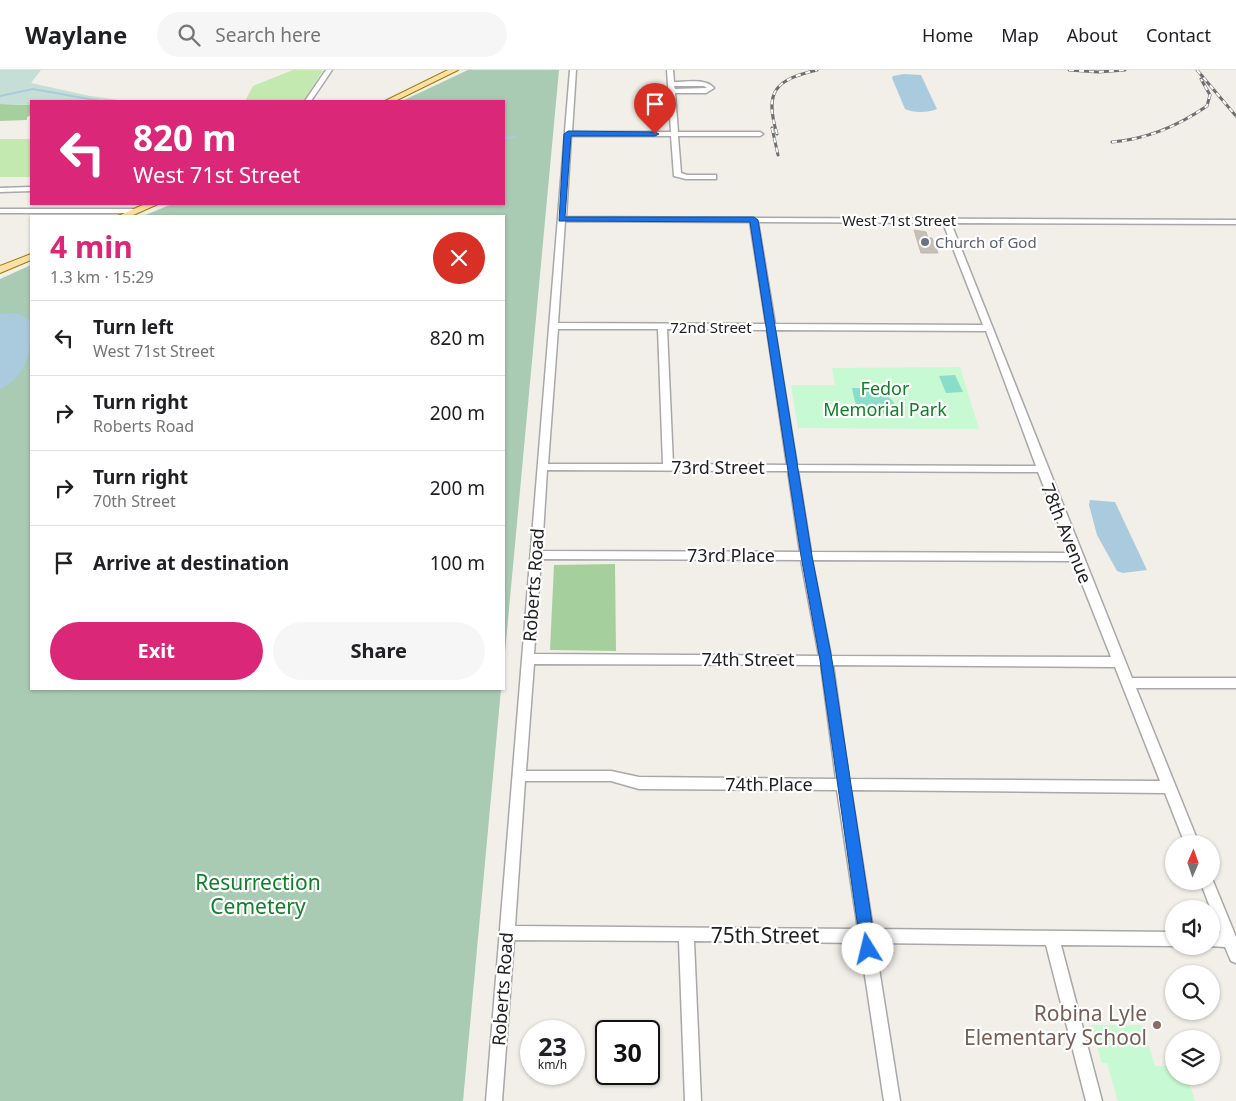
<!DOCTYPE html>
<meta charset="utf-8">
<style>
:root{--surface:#fff;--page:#f6f6f6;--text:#202124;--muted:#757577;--line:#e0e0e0;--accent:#db2777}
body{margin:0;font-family:"Noto Sans",sans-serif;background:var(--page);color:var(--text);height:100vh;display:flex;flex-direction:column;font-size:19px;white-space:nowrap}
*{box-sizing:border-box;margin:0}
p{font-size:16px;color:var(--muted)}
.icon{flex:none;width:28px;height:28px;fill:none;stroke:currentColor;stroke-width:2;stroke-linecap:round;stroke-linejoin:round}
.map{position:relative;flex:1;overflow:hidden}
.drawer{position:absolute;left:30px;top:145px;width:475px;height:475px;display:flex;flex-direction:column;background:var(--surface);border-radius:0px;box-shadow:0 1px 4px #0004}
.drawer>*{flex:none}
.banner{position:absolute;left:30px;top:30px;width:475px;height:105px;border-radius:0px;box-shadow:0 1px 4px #0004;background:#db2777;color:#fff;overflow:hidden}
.needle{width:32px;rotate:2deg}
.buttons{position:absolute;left:1165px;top:765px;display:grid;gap:10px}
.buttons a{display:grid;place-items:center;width:55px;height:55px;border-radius:50%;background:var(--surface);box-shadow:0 1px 4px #0004;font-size:25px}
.speed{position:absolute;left:520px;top:950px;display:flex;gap:10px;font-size:25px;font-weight:700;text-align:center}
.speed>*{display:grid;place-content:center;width:65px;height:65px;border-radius:50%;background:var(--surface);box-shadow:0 1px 4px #0004;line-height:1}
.speed small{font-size:12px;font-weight:400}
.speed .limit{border:2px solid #111;border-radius:8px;background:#fff;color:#111}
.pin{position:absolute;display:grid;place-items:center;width:42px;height:42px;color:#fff;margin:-51px -21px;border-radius:50% 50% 50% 0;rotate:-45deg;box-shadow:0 0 5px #0007}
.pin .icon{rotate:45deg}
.me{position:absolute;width:55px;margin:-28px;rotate:351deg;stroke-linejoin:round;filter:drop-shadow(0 0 4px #0008)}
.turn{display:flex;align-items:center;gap:18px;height:105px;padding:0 20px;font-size:22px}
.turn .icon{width:65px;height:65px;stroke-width:2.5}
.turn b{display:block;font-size:35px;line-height:42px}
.round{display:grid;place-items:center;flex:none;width:52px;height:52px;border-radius:26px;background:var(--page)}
.headline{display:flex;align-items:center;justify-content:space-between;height:85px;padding:0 20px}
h1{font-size:30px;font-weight:700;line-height:38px;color:var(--accent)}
.button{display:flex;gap:10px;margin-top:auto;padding:10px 20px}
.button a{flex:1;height:58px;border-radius:30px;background:var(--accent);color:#fff;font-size:20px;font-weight:700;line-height:58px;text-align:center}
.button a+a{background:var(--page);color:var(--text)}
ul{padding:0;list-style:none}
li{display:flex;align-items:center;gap:15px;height:75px;padding:0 20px;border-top:1px solid var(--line)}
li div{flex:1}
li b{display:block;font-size:19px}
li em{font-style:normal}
header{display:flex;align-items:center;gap:30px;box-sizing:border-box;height:70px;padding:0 25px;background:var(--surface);border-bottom:1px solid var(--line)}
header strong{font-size:24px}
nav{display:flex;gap:28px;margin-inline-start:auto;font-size:18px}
.search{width:350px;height:45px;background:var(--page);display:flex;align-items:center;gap:12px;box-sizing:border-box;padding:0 18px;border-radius:28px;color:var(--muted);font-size:19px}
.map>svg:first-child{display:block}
</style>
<header>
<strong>Waylane</strong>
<div class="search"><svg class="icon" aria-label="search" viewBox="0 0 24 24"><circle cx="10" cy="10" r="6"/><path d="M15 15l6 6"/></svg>Search here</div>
<nav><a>Home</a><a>Map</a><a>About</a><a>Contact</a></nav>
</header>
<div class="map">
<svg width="1236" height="1031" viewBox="0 0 1236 1031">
<rect width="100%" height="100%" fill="#f1efe8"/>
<g fill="#c4e9b0">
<path d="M293 0H323L304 31H245L253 16Z"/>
<rect x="0" y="69" width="31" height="38"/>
</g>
<g fill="#a6cf9e">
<path d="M0 34 31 35V45L27 47V50L0 51Z"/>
<path d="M615 494 616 581 550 580 554 495Z"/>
</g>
<path fill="#c5dfd6" d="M0 0H41L31 13 90 26 126 31H31V35L0 34Z"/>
<g fill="#a9cab3">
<path d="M468 0H559L504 593V146H143L172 134H504V31H402Z"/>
<path d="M31 195V619H501L463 1031H0V209Z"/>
</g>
<g fill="#c7f9d2">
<path d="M960 297 979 359 798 358 791 315H835L832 298Z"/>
<path d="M1091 955H1142L1155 996H1174V1006H1187L1195 1031H1118L1107 993H1102Z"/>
</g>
<g fill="#88dec8">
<path d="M955 305 963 322 946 323 939 306Z"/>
<path d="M852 318C875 318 892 321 899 344L861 343 857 341Z"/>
</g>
<g fill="#aacbdd">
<path d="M904 4 921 5 937 39C928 43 913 43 905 39L892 8 893 6Z"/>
<path d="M11 243 20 244 31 251C31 280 29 306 0 319V244Z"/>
<path d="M1090 430 1115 432 1147 500 1123 503 1117 501 1097 465 1089 435Z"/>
</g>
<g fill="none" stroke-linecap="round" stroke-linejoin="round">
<g stroke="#aacbdd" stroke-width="2">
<path d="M0 26 33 19 100 31"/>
<path d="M504 68 516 67"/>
</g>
</g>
<path fill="#c6bfb7" stroke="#c3b8aa" d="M914 160 926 162 928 168H932L938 183H921Z"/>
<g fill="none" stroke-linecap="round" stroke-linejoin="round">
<defs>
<g id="minor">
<path d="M326 0H332L311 31H305Z"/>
<path d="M570 0H576L572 62H671L667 0H673L674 12C686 12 706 8 714 18L706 23H675L678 62H760L763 64 760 66H678L681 103 687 105H716V109H686L674 106 671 66H571L566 147 1236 150V154L951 153 1132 608H1236V618H1136L1199 774H1185L1165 723 851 720 873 859 1174 862V876L1061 875 1102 1031H1086L1046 875 875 873 900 1031H884L860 873 694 871 701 1031H685L679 871 514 870 502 1031H486ZM674 16H704L707 18 675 19ZM565 151 750 152 766 254 558 253ZM758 152 943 153 983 255 775 254ZM558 259H658L663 394H548ZM667 259 767 260 787 395 673 394ZM775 260 986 261 1036 396 797 395ZM547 400 788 401 800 482 542 481ZM798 401 1038 402 1070 483 811 482ZM541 489 801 490 819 586 534 584ZM812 490 1073 491 1111 587 831 586ZM534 594 821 595 836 709 639 707 611 701H526ZM833 595 1115 597 1160 711 849 709ZM525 711H611L639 719 837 720 858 859 515 856Z"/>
<path d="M31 117V121L0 122V118Z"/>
<path d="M0 139H134L138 141 134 143H0Z"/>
<path d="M1211 806 1236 867V893L1231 891 1225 877 1209 876H1211V863H1220L1200 811H1211Z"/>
</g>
<g id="major">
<path d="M448 0H458L395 31H385Z"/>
<path d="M145 134H158L131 146H118Z"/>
<path d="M31 184V190L0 203V196Z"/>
</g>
</defs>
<use href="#minor" stroke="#a8a8a8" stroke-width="3"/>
<use href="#major" stroke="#9b7d03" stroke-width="2"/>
<use href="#minor" fill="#fff" fill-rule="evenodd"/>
<use href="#major" fill="#fae0a4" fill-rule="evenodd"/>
<defs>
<g id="rail">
<path d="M1069 0 1098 2 1125 0"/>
<path d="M1197 0 1236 46"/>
<path d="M772 58 778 85"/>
<path d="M777 64C764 21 775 10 817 0"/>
<path d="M1112 72C1148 69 1178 56 1207 36L1210 25 1201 9"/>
</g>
</defs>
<use href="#rail" stroke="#6f6f6f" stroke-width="3"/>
<use href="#rail" stroke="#fff" stroke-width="2" stroke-dasharray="5" stroke-linecap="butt"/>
</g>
<path fill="#1a73e8" stroke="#114b97" d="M568 61 655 62 659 64 655 66H571L565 147H754L758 150 812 486 832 590 876 879 874 884 868 886 863 884 861 879 820 590 801 486 750 152 559 151 564 64Z"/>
<circle fill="#6b7280" stroke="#fff" stroke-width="2" cx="925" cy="172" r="5"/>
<circle fill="#8d6e63" stroke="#fff" stroke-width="2" cx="1157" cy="955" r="5"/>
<g text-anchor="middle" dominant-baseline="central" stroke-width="4.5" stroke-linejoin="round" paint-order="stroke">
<g font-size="15" fill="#212121" stroke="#fff">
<text x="899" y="150">West 71st Street</text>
<text x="711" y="257">72nd Street</text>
</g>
<g font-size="15" fill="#5b616d" stroke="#fff" text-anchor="start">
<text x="935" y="172">Church of God</text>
</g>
<g font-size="18" fill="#0e8027" stroke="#fff">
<text x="885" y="318">Fedor<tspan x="885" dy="21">Memorial Park</tspan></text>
</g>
<g font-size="18" fill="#212121" stroke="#fff">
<text x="718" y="397">73rd Street</text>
<text transform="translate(1067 463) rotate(68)">78th Avenue</text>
<text x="731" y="485">73rd Place</text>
<text transform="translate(533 515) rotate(-86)">Roberts Road</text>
<text x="748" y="589">74th Street</text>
<text x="769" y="714">74th Place</text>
<text transform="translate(502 919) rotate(-86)">Roberts Road</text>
</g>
<g font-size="21" fill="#0e8027" stroke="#fff">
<text x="258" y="812">Resurrection<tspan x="258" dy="24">Cemetery</tspan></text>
</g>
<g font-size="21" fill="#212121" stroke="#fff">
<text x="765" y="865">75th Street</text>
</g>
<g font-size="21" fill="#785e54" stroke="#fff" text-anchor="end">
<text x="1147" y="943">Robina Lyle<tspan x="1147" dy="24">Elementary School</tspan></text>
</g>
</g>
</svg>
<div class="buttons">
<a><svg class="needle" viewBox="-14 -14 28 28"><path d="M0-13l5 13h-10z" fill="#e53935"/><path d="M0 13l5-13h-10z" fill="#757577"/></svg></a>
<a><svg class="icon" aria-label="sound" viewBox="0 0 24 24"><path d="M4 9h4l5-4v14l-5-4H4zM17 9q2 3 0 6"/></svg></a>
<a><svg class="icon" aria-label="search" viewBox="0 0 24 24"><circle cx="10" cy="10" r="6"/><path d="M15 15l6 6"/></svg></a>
<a><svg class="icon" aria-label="layers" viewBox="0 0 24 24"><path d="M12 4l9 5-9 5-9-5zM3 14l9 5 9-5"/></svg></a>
</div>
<div class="speed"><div>23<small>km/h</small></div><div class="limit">30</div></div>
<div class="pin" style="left:655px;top:64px;background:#d93025"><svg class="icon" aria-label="arrive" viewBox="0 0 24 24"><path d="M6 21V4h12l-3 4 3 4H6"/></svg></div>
<svg class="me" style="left:868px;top:879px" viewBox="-20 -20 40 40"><circle r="19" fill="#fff"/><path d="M0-13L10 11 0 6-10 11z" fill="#1a73e8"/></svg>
<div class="banner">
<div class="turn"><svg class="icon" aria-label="left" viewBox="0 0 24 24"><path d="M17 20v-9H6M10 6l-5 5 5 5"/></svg><div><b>820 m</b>West 71st Street</div></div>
</div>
<section class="drawer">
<div class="headline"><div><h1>4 min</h1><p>1.3 km · 15:29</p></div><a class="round" style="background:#d93025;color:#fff"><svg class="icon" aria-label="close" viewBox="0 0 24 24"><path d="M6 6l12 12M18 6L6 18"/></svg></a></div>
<ul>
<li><svg class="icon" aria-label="left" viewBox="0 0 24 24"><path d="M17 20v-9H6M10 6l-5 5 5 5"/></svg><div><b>Turn left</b><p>West 71st Street</p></div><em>820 m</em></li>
<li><svg class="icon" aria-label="right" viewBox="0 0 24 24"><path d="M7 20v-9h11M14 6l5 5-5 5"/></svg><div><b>Turn right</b><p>Roberts Road</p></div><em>200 m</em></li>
<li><svg class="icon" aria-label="right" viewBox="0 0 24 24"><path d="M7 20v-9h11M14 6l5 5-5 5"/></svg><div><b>Turn right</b><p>70th Street</p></div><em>200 m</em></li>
<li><svg class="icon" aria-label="arrive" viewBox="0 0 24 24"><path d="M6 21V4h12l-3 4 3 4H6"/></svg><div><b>Arrive at destination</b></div><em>100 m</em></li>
</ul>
<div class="button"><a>Exit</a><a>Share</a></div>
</section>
</div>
